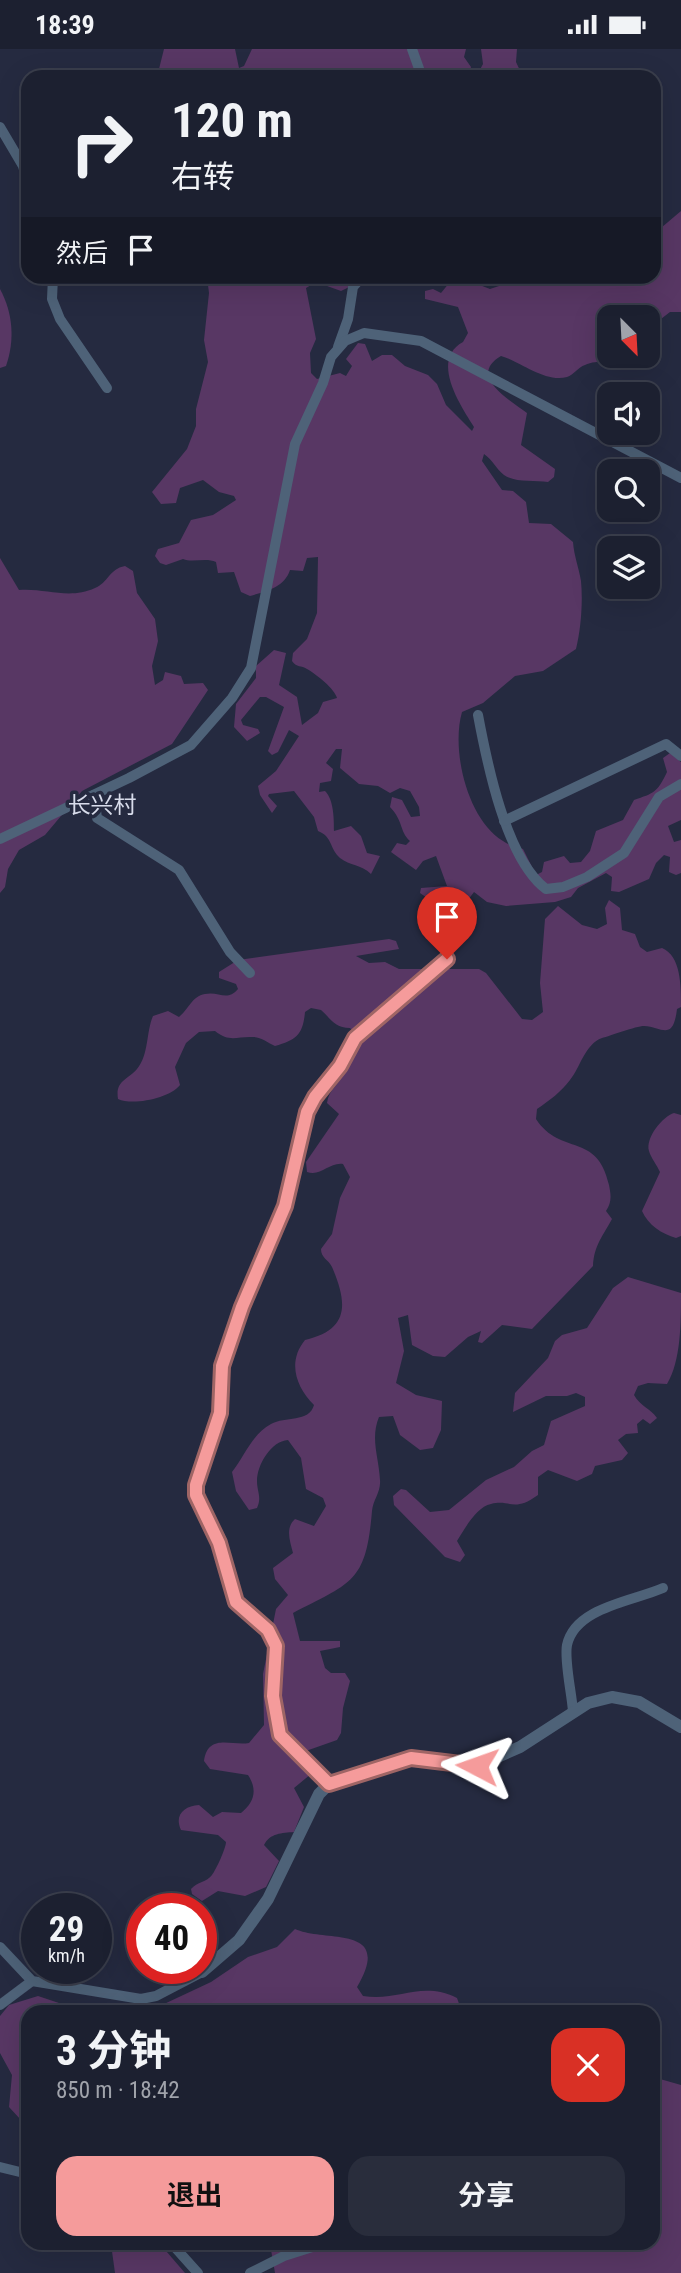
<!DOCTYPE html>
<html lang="zh">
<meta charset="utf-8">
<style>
:root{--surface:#1c2030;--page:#292d3c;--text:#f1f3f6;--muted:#a0a3ab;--line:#3a3e4c;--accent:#f59b9b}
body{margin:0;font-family:"Roboto Condensed","Noto Sans SC",sans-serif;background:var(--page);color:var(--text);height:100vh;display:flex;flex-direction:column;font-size:26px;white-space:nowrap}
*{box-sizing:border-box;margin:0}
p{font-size:23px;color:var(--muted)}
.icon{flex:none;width:38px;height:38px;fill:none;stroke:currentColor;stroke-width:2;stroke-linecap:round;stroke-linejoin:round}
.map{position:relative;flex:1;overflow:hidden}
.sheet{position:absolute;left:21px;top:1956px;width:639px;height:245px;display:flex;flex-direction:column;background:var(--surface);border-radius:21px;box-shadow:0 7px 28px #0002,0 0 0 2px var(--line)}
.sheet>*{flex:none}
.banner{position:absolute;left:21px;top:21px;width:640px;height:214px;border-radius:21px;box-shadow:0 7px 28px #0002,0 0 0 2px var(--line);background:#1c2030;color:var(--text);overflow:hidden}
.needle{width:46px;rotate:156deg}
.fabs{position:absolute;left:597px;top:256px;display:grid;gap:14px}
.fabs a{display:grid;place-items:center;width:63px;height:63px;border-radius:14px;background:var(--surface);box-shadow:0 7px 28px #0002,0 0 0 2px var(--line);font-size:35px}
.speed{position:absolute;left:21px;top:1844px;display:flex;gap:14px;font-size:35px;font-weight:700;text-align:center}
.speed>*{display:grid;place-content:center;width:91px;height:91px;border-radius:50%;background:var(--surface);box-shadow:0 7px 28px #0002,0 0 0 2px var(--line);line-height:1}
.speed small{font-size:18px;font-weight:400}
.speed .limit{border:10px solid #d22;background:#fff;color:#111}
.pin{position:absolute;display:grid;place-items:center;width:60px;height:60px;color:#fff;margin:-72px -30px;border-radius:50% 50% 50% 0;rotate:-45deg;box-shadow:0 0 7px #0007}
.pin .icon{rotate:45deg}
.me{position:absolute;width:77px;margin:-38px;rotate:274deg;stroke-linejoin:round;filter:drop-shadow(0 0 5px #0008)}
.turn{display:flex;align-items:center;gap:24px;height:147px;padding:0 35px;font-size:32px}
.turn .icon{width:91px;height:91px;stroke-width:2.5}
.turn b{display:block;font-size:49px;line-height:60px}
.then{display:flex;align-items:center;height:66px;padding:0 35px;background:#0003;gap:14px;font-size:26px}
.round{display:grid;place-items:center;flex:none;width:74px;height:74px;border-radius:21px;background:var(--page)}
.summary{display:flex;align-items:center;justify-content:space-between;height:119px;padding:0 35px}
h1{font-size:42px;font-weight:700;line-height:52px}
.button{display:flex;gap:14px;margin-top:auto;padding:14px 35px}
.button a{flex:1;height:80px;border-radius:21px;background:var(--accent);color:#111;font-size:28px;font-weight:700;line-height:80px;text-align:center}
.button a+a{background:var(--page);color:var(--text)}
.status{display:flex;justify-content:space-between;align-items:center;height:49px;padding:0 35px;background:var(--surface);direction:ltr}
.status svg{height:19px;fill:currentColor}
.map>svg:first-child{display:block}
</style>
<div class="status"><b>18:39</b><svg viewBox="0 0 49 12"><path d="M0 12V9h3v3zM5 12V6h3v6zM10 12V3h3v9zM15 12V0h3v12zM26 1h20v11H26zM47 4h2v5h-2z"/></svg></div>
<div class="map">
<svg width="681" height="2224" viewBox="0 0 681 2224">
<rect width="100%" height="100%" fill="#252a40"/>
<g fill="#583764">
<path d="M164 0H235L239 19 244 17 252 0H466L464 8 471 18 468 28H136L139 21 152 27 158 24Z"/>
<path d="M481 0H517L516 13 523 28H476L483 15Z"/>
<path d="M681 162V263H670L648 280V268H609V306H626C613 315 598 310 585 316 578 318 574 326 567 328 545 334 520 312 501 307 467 327 510 351 527 364L521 396 555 420 554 428 548 433C535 431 515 434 504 426 496 420 493 411 484 405L482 412 502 441 513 442 526 453 529 474 551 475 573 493C574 507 579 519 581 532 583 553 581 580 576 600L543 622 515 627 483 654 462 663C451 701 467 770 503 792 508 796 517 798 523 800L536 826 542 823 544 813 564 807 570 814 581 813 590 802 596 782 623 771 634 751C654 744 657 744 667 723L663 709 670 704 681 713V771L668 777 674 793 681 791V824L676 826 669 823 670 808 664 806 656 814 649 830 619 843 611 842 612 828 606 824 578 839 571 848 555 853 506 857 487 853 474 843 462 859 450 865 420 844 421 839 447 837 436 807 423 812 416 821 391 803 397 794 406 796 410 792C399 782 404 773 390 758L392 748 402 751 411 768 420 767 419 758 410 742 400 739 390 744 378 737 359 735 340 719 342 700H336L326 714 333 720 331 732 320 734 319 743 325 742C334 751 334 770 334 782L351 777 361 787 367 804 380 807 371 825C361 815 350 817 340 809 329 799 333 788 318 782L314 768 294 742 269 745 268 747 277 757 272 764 260 746 258 737 276 722 299 687 289 681 278 703 272 706 268 702 284 658 266 648H260L241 671 243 676 258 680 260 684 247 692 234 678 236 655 256 629V617L274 601 286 604 279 636 297 648 302 676 318 664 323 653 337 649C335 640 316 625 307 620 301 616 297 619 292 612L293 604 307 590 317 564 318 508 307 509 303 522 290 521C284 539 266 542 250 547L241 543 234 523 218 524 216 513C206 508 193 514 183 510L166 516 160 514 155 507 158 500 179 494 191 471 213 466 236 451 234 447 219 443 203 431 180 439 176 454 161 455 152 443 187 400 196 377V360L208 313 204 291 209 244 207 228H370L341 242 316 233 306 239 316 290 310 304 311 324 317 330 340 324 346 327 352 317 346 310 358 294 365 295 372 312 382 306H392L405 317 428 326 437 335 446 356 472 382 474 378C460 356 430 311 463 293L468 284 458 258 425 250V242L433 240 441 244 454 228H459L490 240 502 236V228H654L655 184Z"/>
<path d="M0 240C13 264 15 291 6 317L0 319Z"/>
<path d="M0 509 19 541C46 539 69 551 95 539 108 534 109 520 125 517L133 522 137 544 155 570 158 592 152 617 155 636 163 631 165 623 181 627 184 635 203 634 208 641 172 695 82 742 45 786 19 801 8 820 5 838 0 844Z"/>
<path d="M609 851 620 859 622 881 635 885 640 898 647 903 662 899C681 907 681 936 681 958L677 960C673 993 662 978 644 977 636 977 610 987 602 989 585 995 580 1019 570 1031 561 1043 550 1051 537 1060L536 1070C561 1108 597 1082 609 1136 611 1146 612 1153 606 1162L612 1170C603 1187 594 1196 593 1217L532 1280 502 1276 482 1294 478 1293 481 1282 468 1288 445 1308 433 1307 412 1296 408 1266 398 1269 404 1302 396 1334 416 1346 442 1352 441 1381 433 1399 420 1401 400 1386 393 1367 379 1368C370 1390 379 1408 380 1431 381 1443 373 1451 372 1462 366 1533 353 1533 293 1564L300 1592H340V1598L320 1602 325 1619 331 1624H345L350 1632 343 1659 341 1684 337 1691 303 1703 297 1711 311 1725 294 1739 304 1758 294 1783C282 1784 270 1784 264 1796L279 1812 266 1838 245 1847 218 1842 202 1852 192 1845 191 1840C197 1833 207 1833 212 1826 216 1821 226 1799 226 1793L218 1786 181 1781C174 1766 184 1757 199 1756L213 1768 222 1763 241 1764C254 1754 258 1741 248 1726L210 1720 204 1712C208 1684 231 1697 249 1694L264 1676 263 1625 276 1560 288 1546 275 1530 273 1519 293 1504C290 1492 285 1479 295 1470L314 1477 326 1457 323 1449 306 1440 301 1409 288 1391C271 1392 257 1416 257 1432 257 1443 262 1448 257 1459L249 1461 236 1442 232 1423C244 1408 253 1384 271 1375 285 1367 309 1374 314 1356 296 1338 287 1313 305 1291 349 1281 348 1255 332 1218 328 1210 321 1209 321 1200L332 1185 340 1149 350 1128 343 1115C329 1113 321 1128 307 1123L306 1113 339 1065 327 1054C329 1041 336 1039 341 1028 349 1015 350 1002 361 991L350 979C335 979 331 970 321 961L311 959 305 963C303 985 297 991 275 997 268 994 261 988 253 988 237 987 230 994 215 982L199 983 186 994 175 1018 180 1036C170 1049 133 1057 118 1050 115 1031 128 1031 137 1020 149 1006 146 983 153 967L168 962 179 968C188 961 192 947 205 945 219 942 227 953 238 940L236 935 219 929V923L238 911 389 890 396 892 399 900 356 907 369 914 385 913 399 920H479L486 924 522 970 532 971 543 963 540 934 545 870 558 857 582 876 597 880 607 875 605 859Z"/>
<path d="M674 1064 681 1066V1187L676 1189C662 1185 648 1176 642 1162L660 1123C657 1116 651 1109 649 1102 645 1089 663 1067 674 1064Z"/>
<path d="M628 1228 681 1244C681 1274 681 1312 667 1335L648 1334 638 1337 634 1346C640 1357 650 1359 657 1369L650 1375 643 1370 637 1375 638 1384 626 1385 618 1391 628 1404 622 1411 595 1417 592 1425 577 1432 548 1421 538 1428V1446C513 1464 511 1450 491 1455 476 1458 464 1481 457 1492L465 1506 460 1513 445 1508 394 1456 393 1447 401 1440 406 1441 430 1463 449 1461 486 1431 514 1418 532 1402 544 1396 551 1372 585 1357V1348L576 1344 567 1347H546L513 1363 515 1344 548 1309 555 1292 562 1286 587 1279 613 1239Z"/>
<path d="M295 1880C326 1894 394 1875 357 1938L363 1947C398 1953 421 1931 457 1949L462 1963H147L211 1933 248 1908 277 1898Z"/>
<path d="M38 1947 68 1957 119 1963 28 1964V2086L21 2071 9 2058 12 2026 0 2004V1967L9 1956Z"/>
<path d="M653 2028 681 2036V2224H275L270 2195 653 2194Z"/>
<path d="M111 2195H160L185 2224H115Z"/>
</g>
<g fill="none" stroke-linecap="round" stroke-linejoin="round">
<g stroke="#4e6278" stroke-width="10">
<path d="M412 0 422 28"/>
<path d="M0 78 23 117 28 134"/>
<path d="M53 228 52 250 60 270 107 339"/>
<path d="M338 298 348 270 353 238 362 228"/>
<path d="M478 666C487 714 506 810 546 840L563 838 587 828 624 804 659 748 681 735"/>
<path d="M94 746 97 769 179 821 230 903 250 924"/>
<path d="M504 772 666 695 681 707"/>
<path d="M0 790 129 729 191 696 232 649 251 619 295 395 323 334 331 308 345 292 364 284 421 292 681 429"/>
<path d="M573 1663C572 1645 564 1612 567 1596 575 1558 634 1552 663 1539"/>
<path d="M329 1735 280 1686 273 1647 276 1597 268 1581 236 1553 219 1494 196 1446V1436L220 1364 222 1317 242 1258 285 1157 307 1063 315 1047 340 1017 355 989 447 910"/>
<path d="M0 1898 32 1932 141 1950 156 1947 202 1923"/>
<path d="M0 1956 32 1932"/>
<path d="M0 2118 28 2125"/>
<path d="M171 2194 198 2224"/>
<path d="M250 2224 284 2207 325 2194"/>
</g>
<path stroke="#4e6278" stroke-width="12" d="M202 1923 239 1891 268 1850 319 1745 329 1735 411 1709 477 1717 520 1698 588 1654 612 1648 639 1653 681 1678"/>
</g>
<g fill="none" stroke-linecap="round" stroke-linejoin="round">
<defs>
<path id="route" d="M447 910 355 989 340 1017 315 1048 307 1063 285 1157 242 1258 222 1317 220 1364 196 1436V1446L219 1494 236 1553 268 1581 276 1597 273 1647 280 1686 329 1735 411 1709 477 1717"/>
</defs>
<use href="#route" stroke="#9f6565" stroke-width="18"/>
<use href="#route" stroke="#f59b9b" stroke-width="12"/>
</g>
<g text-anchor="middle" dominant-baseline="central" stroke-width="7" stroke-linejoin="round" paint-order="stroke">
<g font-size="23" fill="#d8dceb" stroke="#252a40">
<text x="102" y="756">长兴村</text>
</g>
</g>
</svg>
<div class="fabs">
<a><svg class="needle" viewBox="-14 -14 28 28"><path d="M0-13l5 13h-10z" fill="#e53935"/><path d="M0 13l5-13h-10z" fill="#a0a3ab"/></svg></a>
<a><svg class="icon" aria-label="sound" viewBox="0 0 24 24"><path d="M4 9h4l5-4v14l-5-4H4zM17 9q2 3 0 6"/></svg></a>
<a><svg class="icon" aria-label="search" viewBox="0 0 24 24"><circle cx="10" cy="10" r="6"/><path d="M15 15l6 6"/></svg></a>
<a><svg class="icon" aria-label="layers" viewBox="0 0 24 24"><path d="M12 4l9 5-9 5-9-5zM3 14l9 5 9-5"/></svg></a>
</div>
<div class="speed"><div>29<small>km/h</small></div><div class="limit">40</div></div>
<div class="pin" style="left:447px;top:910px;background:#d93025"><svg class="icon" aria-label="arrive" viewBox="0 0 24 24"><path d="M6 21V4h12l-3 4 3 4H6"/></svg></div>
<svg class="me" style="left:477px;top:1717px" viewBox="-20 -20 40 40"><path d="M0-17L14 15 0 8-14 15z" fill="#f59b9b" stroke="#fff" stroke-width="4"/></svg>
<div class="banner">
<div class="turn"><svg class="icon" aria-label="right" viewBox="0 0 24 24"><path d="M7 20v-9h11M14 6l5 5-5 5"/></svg><div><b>120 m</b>右转</div></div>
<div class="then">然后<svg class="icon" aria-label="arrive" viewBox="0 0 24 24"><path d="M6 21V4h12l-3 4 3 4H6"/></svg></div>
</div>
<section class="sheet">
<div class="summary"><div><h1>3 分钟</h1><p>850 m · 18:42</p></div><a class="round" style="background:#d93025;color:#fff"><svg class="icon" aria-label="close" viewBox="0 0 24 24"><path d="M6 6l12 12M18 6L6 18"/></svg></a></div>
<div class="button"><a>退出</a><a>分享</a></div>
</section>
</div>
